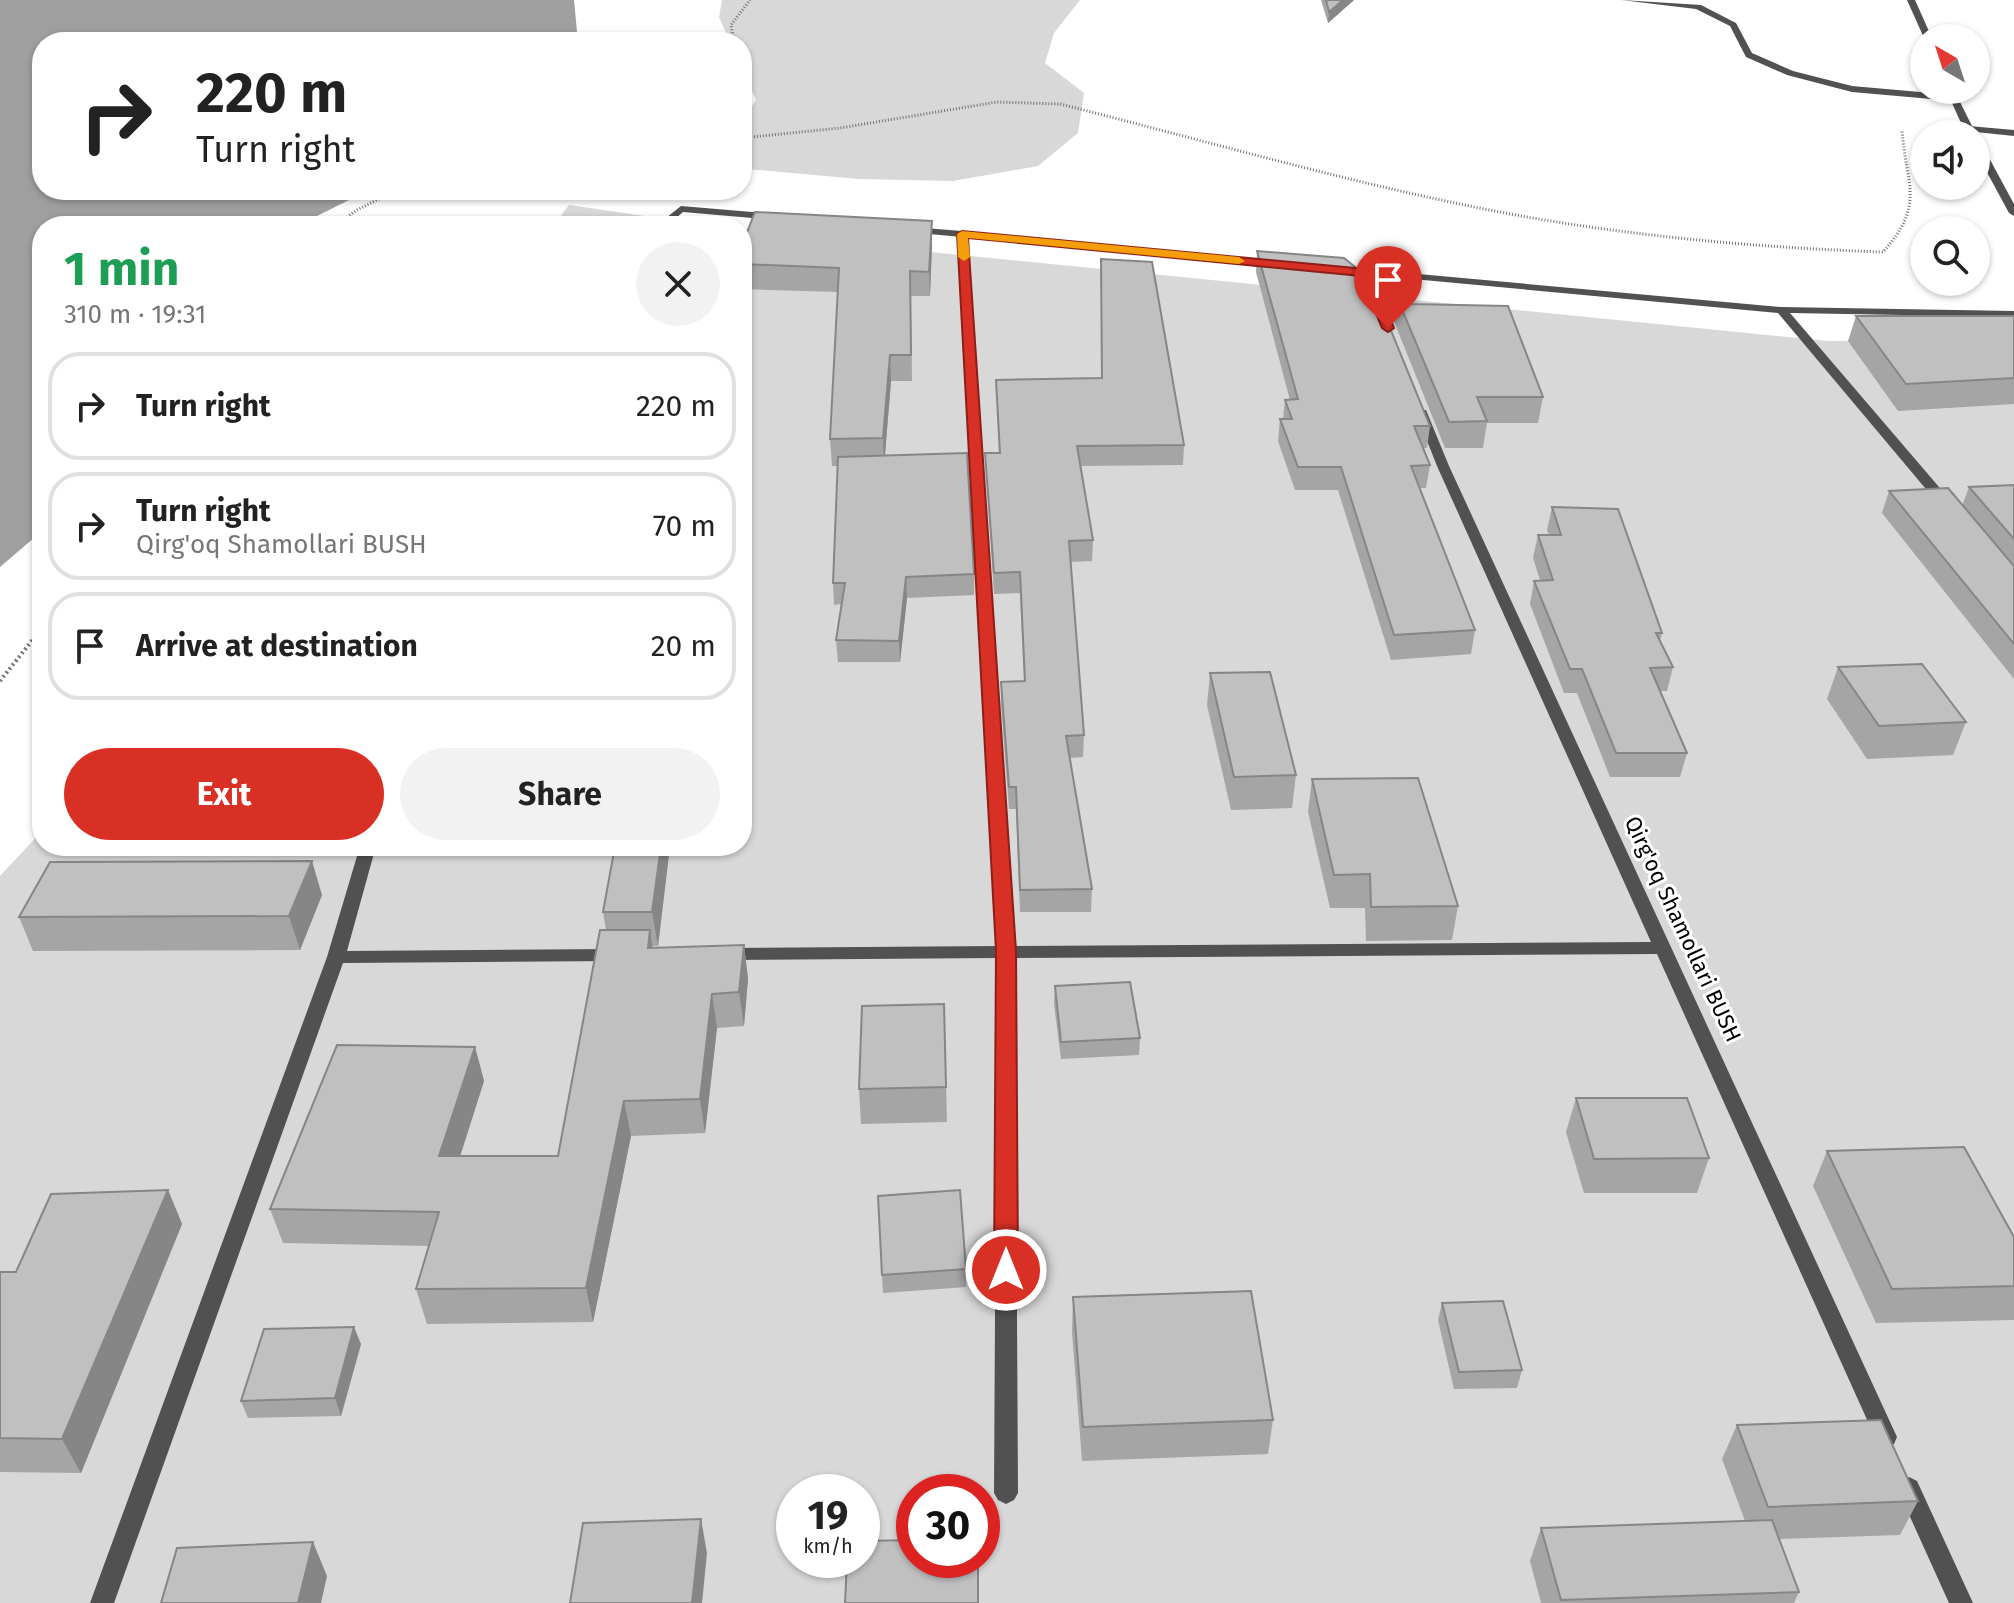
<!DOCTYPE html>
<meta charset="utf-8">
<style>
:root{--surface:#fff;--page:#f2f2f2;--text:#222;--muted:#767676;--line:#e0e0e0;--accent:#d93025}
body{margin:0;font-family:"Fira Sans",sans-serif;background:var(--page);color:var(--text);height:100vh;display:flex;flex-direction:column;font-size:30px;white-space:nowrap}
*{box-sizing:border-box;margin:0}
p{font-size:26px;color:var(--muted)}
.icon{flex:none;width:44px;height:44px;fill:none;stroke:currentColor;stroke-width:2;stroke-linecap:round;stroke-linejoin:round}
.map{position:relative;flex:1;overflow:hidden}
.panel{position:absolute;left:32px;top:216px;width:720px;height:640px;display:flex;flex-direction:column;background:var(--surface);border-radius:32px;box-shadow:0 2px 6px #0004}
.panel>*{flex:none}
.guide{position:absolute;left:32px;top:32px;width:720px;height:168px;border-radius:32px;box-shadow:0 2px 6px #0004;background:#fff;color:var(--text);overflow:hidden}
.needle{width:52px;rotate:321deg}
.fabs{position:absolute;left:1910px;top:24px;display:grid;gap:16px}
.fabs a{display:grid;place-items:center;width:80px;height:80px;border-radius:50%;background:var(--surface);box-shadow:0 2px 6px #0004;font-size:40px}
.speed{position:absolute;left:776px;top:1474px;display:flex;gap:16px;font-size:40px;font-weight:700;text-align:center}
.speed>*{display:grid;place-content:center;width:104px;height:104px;border-radius:50%;background:var(--surface);box-shadow:0 2px 6px #0004;line-height:1}
.speed small{font-size:20px;font-weight:400}
.speed .limit{border:12px solid #d22;background:#fff;color:#111}
.pin{position:absolute;display:grid;place-items:center;width:68px;height:68px;color:#fff;margin:-82px -34px;border-radius:50% 50% 50% 0;rotate:-45deg;box-shadow:0 0 8px #0007}
.pin .icon{rotate:45deg}
.me{position:absolute;width:88px;margin:-44px;rotate:0deg;stroke-linejoin:round;filter:drop-shadow(0 0 6px #0008)}
.turn{display:flex;align-items:center;gap:28px;height:168px;padding:0 32px;font-size:36px}
.turn .icon{width:104px;height:104px;stroke-width:2.5}
.turn b{display:block;font-size:56px;line-height:68px}
.round{display:grid;place-items:center;flex:none;width:84px;height:84px;border-radius:42px;background:var(--page)}
.headline{display:flex;align-items:center;justify-content:space-between;height:136px;padding:0 32px}
h1{font-size:48px;font-weight:700;line-height:60px;color:#1e9e55}
.primary-button{display:flex;gap:16px;margin-top:auto;padding:16px 32px}
.primary-button a{flex:1;height:92px;border-radius:48px;background:var(--accent);color:#fff;font-size:32px;font-weight:700;line-height:92px;text-align:center}
.primary-button a+a{background:var(--page);color:var(--text)}
ul{padding:0;list-style:none}
li{display:flex;align-items:center;gap:24px;height:108px;margin:0 16px 12px;padding:0 16px;border:4px solid var(--line);border-radius:32px}
li div{flex:1}
li b{display:block;font-size:30px}
li em{font-style:normal}
.map>svg:first-child{display:block}
</style>
<div class="map">
<svg width="2014" height="1603" viewBox="0 0 2014 1603">
<rect width="100%" height="100%" fill="#fff"/>
<g fill="#d8d8d8" fill-rule="evenodd">
<path d="M722 0H1080L1054 33 1045 63 1084 93 1078 133 1038 166 953 181 858 179 747 169C740 139 738 126 756 100L742 69V42H730L719 17Z"/>
<path d="M569 205 713 226H553Z"/>
<path d="M742 230 809 240 1828 341 2014 340V1603H0V876L42 831V846H742ZM794 1492H862V1560H794ZM914 1492H982V1560H914Z"/>
</g>
<path fill="#9f9f9f" d="M0 0H574L578 42H42V190H369L297 226H42V531L0 567Z"/>
<g fill="none" stroke-linecap="round" stroke-linejoin="round">
<g stroke="#737373" stroke-width="3" stroke-dasharray="1 2" stroke-linecap="butt">
<path d="M734 42 731 25 750 0"/>
<path d="M742 70 745 81 742 87"/>
<path d="M742 138 840 128 997 102 1060 104C1191 137 1322 175 1455 203 1595 233 1740 247 1883 252 1926 204 1906 186 1902 130"/>
<path d="M335 226 357 210 397 190"/>
</g>
<path stroke="#737373" stroke-width="4" stroke-dasharray="2 3" stroke-linecap="butt" d="M0 681 42 628"/>
<g fill="#515151" fill-rule="evenodd">
<path d="M1621 0 1701 5 1736 23 1752 53 1793 71 1852 86 1954 95 1958 98 1954 101 1852 92 1787 75 1746 57 1730 26 1696 9Z"/>
<path d="M1969 126 2014 130V136L1966 131V127Z"/>
<path d="M681 206 776 214 781 217 776 220 683 212 667 226H656Z"/>
<path d="M911 227 962 231 967 234 962 237 907 232 906 230Z"/>
</g>
<g fill="#515151" fill-rule="evenodd">
<path d="M1907 0H1915L1932 38H1924Z"/>
<path d="M1946 90H1954L1976 134H1966Z"/>
<path d="M1976 140 1981 143 2014 204V216L2009 213 1976 152Z"/>
<path d="M962 231 1279 261 1284 264 1279 267 967 238 1014 946 1651 942 1437 466 1416 413 1418 410H1426L1449 466 1897 1437 1894 1444 1886 1447 1878 1444 1657 954 1015 958 1018 1493 1014 1500 1006 1504 998 1500 994 1493 997 958 726 960 720 958 717 954 720 950 726 948 997 946 957 234Z"/>
<path d="M1341 267 1781 307 2014 311V317L1790 313 1951 501V507H1941L1778 313 1337 272 1336 270Z"/>
<path d="M360 846H376L347 951 615 949 621 951 624 955 621 959 615 961 343 963 114 1603H90L327 957Z"/>
<path d="M1909 1477 1917 1481 1973 1603H1949L1897 1488 1901 1481Z"/>
</g>
</g>
<g fill="#a5a5a5">
<path d="M1321 0H1354L1328 23Z"/>
<path d="M742 245H932L930 296H911L912 381H891L885 456 974 574V595L907 598 900 662H838L836 640 841 604 834 605 833 583 838 466H832L830 439 838 292 742 289Z"/>
<path d="M1257 251 1430 426 1427 448H1423L1430 465 1426 488H1420L1475 630 1471 654 1391 660 1338 490H1295L1278 441 1280 419H1283L1285 400H1290L1256 272Z"/>
<path d="M1101 259 1184 445 1183 465 1080 466 1093 540 1092 561 1070 562 1084 735 1083 757 1070 758 1092 889 1091 912H1020L1016 809H1009L1001 704V682L1024 681 1020 593 994 594 985 453H999L996 380 1101 378Z"/>
<path d="M1396 295 1543 397 1538 423H1487L1483 448H1445L1393 319Z"/>
<path d="M1856 316H2014V404L1898 411 1848 341Z"/>
<path d="M2014 485V679L1882 513 1889 491 1962 506 1969 487Z"/>
<path d="M1552 507 1662 633 1660 641 1673 667 1667 691H1660L1687 753 1680 777H1610L1577 693H1564L1530 604 1534 581 1540 580 1533 558 1538 535H1549L1547 530Z"/>
<path d="M1838 667 1966 722 1953 755 1867 759 1827 699Z"/>
<path d="M1210 673 1296 775 1292 808 1231 810 1207 705Z"/>
<path d="M1312 779 1458 906 1452 940 1366 941 1365 908H1330L1308 812Z"/>
<path d="M670 846 658 946H652L653 948 744 945 748 979 744 1026 717 1028 705 1133 631 1136 593 1322 427 1324 416 1289 429 1246 283 1243 270 1209 475 1047 484 1081 460 1156H558L606 930 603 912Z"/>
<path d="M322 895 300 950 33 951 19 917Z"/>
<path d="M1055 986 1140 1038 1139 1055 1061 1059 1054 1004Z"/>
<path d="M944 1004 947 1122 861 1124 859 1089Z"/>
<path d="M1576 1098 1709 1158 1697 1193H1584L1566 1132Z"/>
<path d="M1827 1151 2014 1237V1320L1876 1323 1813 1186Z"/>
<path d="M168 1190 182 1224 81 1473 0 1472V1272H16Z"/>
<path d="M878 1196 966 1269V1287L883 1293Z"/>
<path d="M1073 1297 1273 1420 1268 1454 1082 1461 1072 1332Z"/>
<path d="M1442 1303 1522 1370 1517 1388 1454 1389 1438 1320Z"/>
<path d="M361 1344 341 1416 248 1418 241 1401Z"/>
<path d="M1737 1425 1918 1501 1900 1535 1779 1539 1799 1592 1794 1603H1541L1530 1561 1541 1528 1745 1521 1722 1459Z"/>
</g>
<g fill="#868686">
<path d="M1343 0H1354L1328 23 1329 12Z"/>
<path d="M932 221V245L930 296 929 272Z"/>
<path d="M890 355 891 381 884 465 883 438Z"/>
<path d="M906 577 907 598 900 662 899 641Z"/>
<path d="M661 846H670L658 946 652 912Z"/>
<path d="M312 861 322 895 300 950 289 916Z"/>
<path d="M650 930 655 964 648 948Z"/>
<path d="M744 945 748 979 744 1026 739 992Z"/>
<path d="M712 994 717 1028 705 1133 700 1099Z"/>
<path d="M475 1047 484 1081 449 1191 439 1156Z"/>
<path d="M624 1101 631 1136 593 1322 586 1288Z"/>
<path d="M168 1190 182 1224 81 1473 62 1439Z"/>
<path d="M354 1327 361 1344 341 1416 335 1398Z"/>
<path d="M701 1519 707 1553 702 1603H692Z"/>
<path d="M313 1542 327 1576 321 1603H298Z"/>
</g>
<g fill="#c0c0c0" stroke="#868686" stroke-width="2">
<path d="M1326 0H1343L1329 12Z"/>
<path d="M755 212 932 221 929 272 910 271 911 355H890L883 438 830 439 839 268 742 264V245Z"/>
<path d="M1257 251 1344 258 1370 279 1430 426H1414L1430 465 1411 466 1475 630 1394 635 1341 467H1298L1280 419H1292L1285 400 1298 399Z"/>
<path d="M1101 259 1152 262 1184 445 1077 446 1093 540 1069 541 1084 735 1066 736 1092 889 1020 890 1016 787H1009L1001 682 1025 681 1020 572 994 573 985 453H1000L996 380 1102 378Z"/>
<path d="M1396 295 1409 304 1508 306 1543 397H1477L1487 421 1449 422Z"/>
<path d="M1856 316H2014V378L1906 384Z"/>
<path d="M967 453 974 574 906 577 899 641 836 640 845 583H833L838 457Z"/>
<path d="M2014 485V539L1969 487Z"/>
<path d="M1948 488 2014 566V644L1889 491Z"/>
<path d="M1552 507 1618 509 1662 633H1656L1673 667 1650 668 1687 753H1616L1582 669H1570L1534 581 1553 580 1538 535H1561Z"/>
<path d="M1922 664 1966 722 1879 726 1838 667Z"/>
<path d="M1270 672 1296 775 1234 777 1210 673Z"/>
<path d="M1418 778 1458 906 1371 907 1370 874 1334 875 1312 779Z"/>
<path d="M615 846H661L652 912H603Z"/>
<path d="M312 861 289 916 19 917 50 862Z"/>
<path d="M600 930H650L648 948 744 945 739 992 712 994 700 1099 624 1101 586 1288 416 1289 439 1212 270 1209 337 1045 475 1047 439 1156H558Z"/>
<path d="M1130 982 1140 1038 1061 1042 1055 986Z"/>
<path d="M944 1004 946 1087 859 1089 862 1006Z"/>
<path d="M1576 1098H1687L1709 1158 1594 1159Z"/>
<path d="M1964 1147 2014 1237V1286L1892 1289 1827 1151Z"/>
<path d="M168 1190 62 1439 0 1438V1272H16L51 1194Z"/>
<path d="M960 1190 966 1269 882 1275 878 1196Z"/>
<path d="M1251 1291 1273 1420 1083 1427 1073 1297Z"/>
<path d="M1503 1301 1522 1370 1459 1372 1442 1303Z"/>
<path d="M354 1327 335 1398 241 1401 264 1329Z"/>
<path d="M1881 1420 1918 1501 1768 1507 1737 1425Z"/>
<path d="M701 1519 692 1603H570L583 1523Z"/>
<path d="M1772 1520 1799 1592 1561 1600 1541 1528Z"/>
<path d="M914 1540V1560H978V1603H845L847 1560H862V1541Z"/>
<path d="M313 1542 298 1603H161L177 1548Z"/>
</g>
<path fill="#d93025" stroke="#8d1f18" stroke-width="2" d="M962 231 1366 269 1372 273 1394 328 1388 332 1382 328 1361 276 968 238 1016 951 1018 1270 1014 1277 1006 1280 998 1277 994 1270 996 951 957 234Z"/>
<path fill="#f59e0b" d="M962 231 1239 257 1245 261 1239 264 968 238 970 257 964 261 958 257 957 234Z"/>
<g text-anchor="middle" dominant-baseline="central" stroke-width="6" stroke-linejoin="round" paint-order="stroke">
<g font-size="22" fill="#000" stroke="#fff">
<text transform="translate(1683 929) rotate(65)">Qirg'oq Shamollari BUSH</text>
</g>
</g>
</svg>
<div class="fabs">
<a><svg class="needle" viewBox="-14 -14 28 28"><path d="M0-13l5 13h-10z" fill="#e53935"/><path d="M0 13l5-13h-10z" fill="#767676"/></svg></a>
<a><svg class="icon" aria-label="sound" viewBox="0 0 24 24"><path d="M4 9h4l5-4v14l-5-4H4zM17 9q2 3 0 6"/></svg></a>
<a><svg class="icon" aria-label="search" viewBox="0 0 24 24"><circle cx="10" cy="10" r="6"/><path d="M15 15l6 6"/></svg></a>
</div>
<div class="speed"><div>19<small>km/h</small></div><div class="limit">30</div></div>
<div class="pin" style="left:1388px;top:328px;background:#d93025"><svg class="icon" aria-label="arrive" viewBox="0 0 24 24"><path d="M6 21V4h12l-3 4 3 4H6"/></svg></div>
<svg class="me" style="left:1006px;top:1270px" viewBox="-20 -20 40 40"><circle r="17" fill="#d93025" stroke="#fff" stroke-width="3"/><path d="M0-11L8 9 0 5-8 9z" fill="#fff"/></svg>
<div class="guide">
<div class="turn"><svg class="icon" aria-label="right" viewBox="0 0 24 24"><path d="M7 20v-9h11M14 6l5 5-5 5"/></svg><div><b>220 m</b>Turn right</div></div>
</div>
<section class="panel">
<div class="headline"><div><h1>1 min</h1><p>310 m · 19:31</p></div><a class="round"><svg class="icon" aria-label="close" viewBox="0 0 24 24"><path d="M6 6l12 12M18 6L6 18"/></svg></a></div>
<ul>
<li><svg class="icon" aria-label="right" viewBox="0 0 24 24"><path d="M7 20v-9h11M14 6l5 5-5 5"/></svg><div><b>Turn right</b></div><em>220 m</em></li>
<li><svg class="icon" aria-label="right" viewBox="0 0 24 24"><path d="M7 20v-9h11M14 6l5 5-5 5"/></svg><div><b>Turn right</b><p>Qirg'oq Shamollari BUSH</p></div><em>70 m</em></li>
<li><svg class="icon" aria-label="arrive" viewBox="0 0 24 24"><path d="M6 21V4h12l-3 4 3 4H6"/></svg><div><b>Arrive at destination</b></div><em>20 m</em></li>
</ul>
<div class="primary-button"><a>Exit</a><a>Share</a></div>
</section>
</div>
